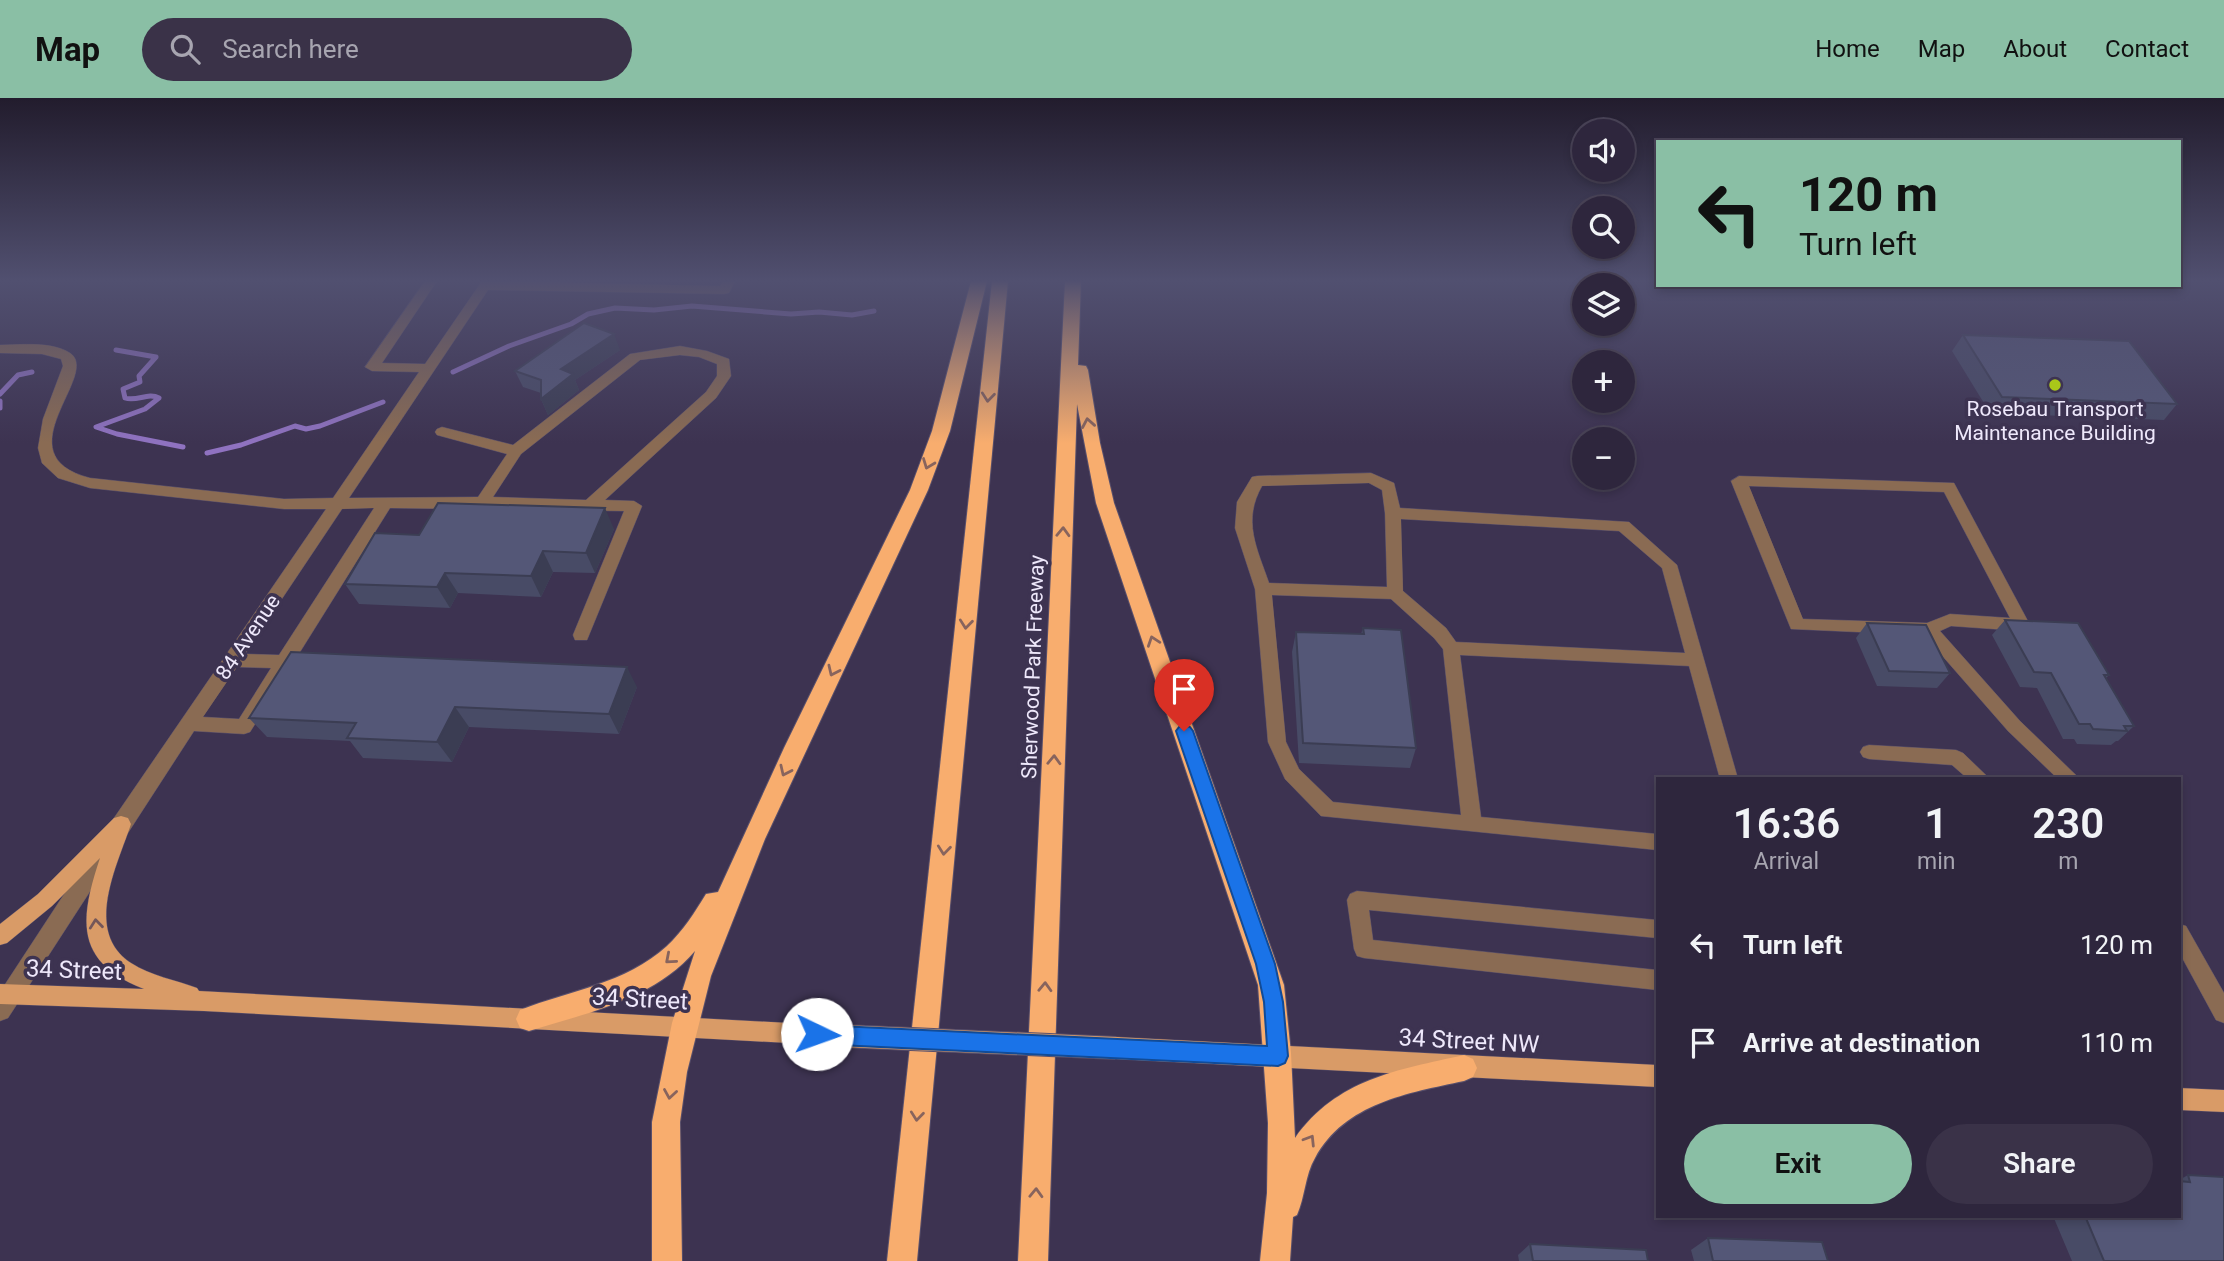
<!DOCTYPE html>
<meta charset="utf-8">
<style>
:root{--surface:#2e263d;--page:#3a3248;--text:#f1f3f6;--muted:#a7a5b0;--line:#494357;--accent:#8abfa5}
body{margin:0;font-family:Roboto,sans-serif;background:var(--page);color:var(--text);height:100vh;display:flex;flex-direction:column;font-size:26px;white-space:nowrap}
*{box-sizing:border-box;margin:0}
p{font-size:23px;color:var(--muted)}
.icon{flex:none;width:38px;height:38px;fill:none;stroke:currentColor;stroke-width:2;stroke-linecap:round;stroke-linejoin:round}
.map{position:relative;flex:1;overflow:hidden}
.drawer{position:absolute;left:1656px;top:679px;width:525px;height:441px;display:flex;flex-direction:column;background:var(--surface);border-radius:0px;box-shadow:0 4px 10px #0003,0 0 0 2px var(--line)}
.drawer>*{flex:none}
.guide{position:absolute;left:1656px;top:42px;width:525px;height:147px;border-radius:0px;box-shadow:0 4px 10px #0003,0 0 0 2px var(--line);background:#8abfa5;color:#111;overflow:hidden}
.buttons{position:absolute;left:1572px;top:21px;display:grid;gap:14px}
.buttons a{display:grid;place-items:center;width:63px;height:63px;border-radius:50%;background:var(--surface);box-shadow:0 4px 10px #0003,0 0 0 2px var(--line);font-size:35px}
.pin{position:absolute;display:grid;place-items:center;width:60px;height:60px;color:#fff;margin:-72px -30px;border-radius:50% 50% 50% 0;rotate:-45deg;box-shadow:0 0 7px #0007}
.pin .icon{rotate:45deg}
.me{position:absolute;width:77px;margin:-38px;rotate:93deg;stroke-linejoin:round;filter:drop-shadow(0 0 5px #0008)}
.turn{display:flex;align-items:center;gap:24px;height:147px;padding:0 28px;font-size:32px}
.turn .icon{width:91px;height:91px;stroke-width:2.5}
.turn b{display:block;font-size:49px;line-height:60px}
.eta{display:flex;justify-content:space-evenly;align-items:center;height:119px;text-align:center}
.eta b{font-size:42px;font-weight:600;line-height:49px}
.button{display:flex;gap:14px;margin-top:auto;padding:14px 28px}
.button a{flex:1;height:80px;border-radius:42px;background:var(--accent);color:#111;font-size:28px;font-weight:600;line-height:80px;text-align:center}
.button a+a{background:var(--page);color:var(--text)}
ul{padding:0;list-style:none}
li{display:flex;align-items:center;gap:21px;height:98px;padding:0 28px}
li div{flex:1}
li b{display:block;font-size:26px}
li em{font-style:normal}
header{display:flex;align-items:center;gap:42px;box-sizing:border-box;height:98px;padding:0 35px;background:var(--accent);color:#111}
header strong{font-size:33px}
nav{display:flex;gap:38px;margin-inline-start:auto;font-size:24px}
.search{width:490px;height:63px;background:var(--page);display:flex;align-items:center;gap:18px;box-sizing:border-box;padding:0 24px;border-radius:38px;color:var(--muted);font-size:26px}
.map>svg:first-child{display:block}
</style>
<header>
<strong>Map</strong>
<div class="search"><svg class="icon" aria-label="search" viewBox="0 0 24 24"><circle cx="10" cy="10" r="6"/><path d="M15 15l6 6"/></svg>Search here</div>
<nav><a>Home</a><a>Map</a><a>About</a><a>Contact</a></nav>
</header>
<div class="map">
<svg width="2224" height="1163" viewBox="0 0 2224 1163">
<rect width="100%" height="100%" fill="#3d3351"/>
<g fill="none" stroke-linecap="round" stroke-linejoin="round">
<g stroke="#8f72c0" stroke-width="5">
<path d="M116 252 156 259 139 278 140 284 123 291 125 300C137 304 148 294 159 300L145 311 96 329 117 336 183 349"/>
<path d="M453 274 509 248 571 226 588 216 615 210 654 212 692 208 791 216 819 214 852 217 874 213"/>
<path d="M0 296 18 277 32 274"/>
<path d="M0 303V310"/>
<path d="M207 355 241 347 295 328 306 331 320 328 383 304"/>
</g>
<defs>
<g id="minor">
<path d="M425 183H437L382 265 425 266 482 183 720 188 723 183H735L729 195 724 196 488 192 349 400 478 399 507 356 437 337 435 334 437 331 442 329 513 347 630 256 680 248 707 253 729 261 731 278 716 300 605 402 634 403 642 408 587 542H575L573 537 624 413 390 410 250 634 244 636 194 633 8 920 0 923V894L114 720 326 411H284L90 390 58 380 42 365 38 350 43 321 63 268 61 261 42 256 0 255V247C21 247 51 243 70 255 102 276 0 357 90 380L284 401 333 400 419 274 372 273 365 269ZM680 257 699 259 717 266V278L706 294 586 402 493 399 521 356 640 262ZM374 410 279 557 245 556 342 411ZM237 569 271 570 239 621 203 619Z"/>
<path d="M1371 375 1394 385 1400 410 1629 424 1677 467 1738 681H1720L1689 568 1460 557 1481 719 1657 736V752L1321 718 1285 681 1268 644 1255 491 1235 430 1237 404 1252 379 1257 378ZM1369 385 1382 392 1385 415 1387 489 1269 485C1257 450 1242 423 1262 388ZM1401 421 1619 433 1662 470 1685 555 1456 544 1446 530 1403 493ZM1272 497 1391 501 1434 540 1443 551 1461 717 1333 704 1299 671 1286 644Z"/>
<path d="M1739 378 1954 385 2030 527 2022 533 1951 528 1940 533 2020 623 2080 681H2058L2008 633 1924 537 1791 531 1731 383ZM1749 388 1944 394 2010 520 1950 516 1927 525 1803 521Z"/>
<path d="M1869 647 1956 652 1963 655 1990 681H1968L1952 667 1869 661 1863 659 1860 654 1863 649Z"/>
<path d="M1357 793 1657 822V840L1369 812 1373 842 1657 872V892L1364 860 1357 858 1354 851 1347 802 1350 796Z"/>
<path d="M2179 826 2186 828 2224 895V925L2216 922 2179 854Z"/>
</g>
<g id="major">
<path d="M121 718 128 720 131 726C117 768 83 834 131 865 151 878 176 882 197 890L199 893 843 928 851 931 854 938 851 945 843 948 204 913 0 906V886L144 891C75 864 79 823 100 760L52 808 7 845 0 847V826L38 796 114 720Z"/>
<path d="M1116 939 1657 967V989L1116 961 1108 957 1105 950 1108 943Z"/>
<path d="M2179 990 2224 992V1014L2179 1012Z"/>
</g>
<g id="highway">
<path d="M971 183H987L950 333 928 392 765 741 711 878 687 974 680 1024 682 1163H652V1024L672 925 695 853C654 901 588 915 529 933L520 930 516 921 520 912C571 892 625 886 667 848 683 833 695 814 706 796L718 794 784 650 910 392 932 333Z"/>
<path d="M992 183H1008L917 1163H887Z"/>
<path d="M1065 183H1081L1078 267 1086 268 1088 272 1100 345 1114 405 1284 887 1291 955 1295 1040C1337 981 1397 972 1464 957L1473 961 1477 970 1473 979 1464 983C1408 995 1345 1005 1315 1060 1305 1077 1305 1099 1297 1117L1293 1119 1290 1163H1260L1267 1095 1268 1025 1258 887 1096 405 1077 306 1048 1163H1018Z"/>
</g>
</defs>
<use href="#minor" stroke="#59506c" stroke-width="1"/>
<use href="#major" stroke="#59506c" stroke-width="1"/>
<use href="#highway" stroke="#59506c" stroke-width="2"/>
<use href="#minor" fill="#8a6b53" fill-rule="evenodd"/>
<use href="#major" fill="#d99b67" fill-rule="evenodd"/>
<use href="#highway" fill="#f8ad6e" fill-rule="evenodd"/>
<defs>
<path id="major-bridge" d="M843 938 1116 950"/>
</defs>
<use href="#major-bridge" stroke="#59506c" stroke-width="24" stroke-linecap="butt"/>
<use href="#major-bridge" stroke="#d99b67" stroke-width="22"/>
</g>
<g fill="#484b66">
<path d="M1825 187H1873L1872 190 1826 189Z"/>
<path d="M1963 237 2177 306 2164 322 1990 315 1952 253Z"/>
<path d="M620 252 575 282 579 292 548 317 541 301V295L523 289 515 273Z"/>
<path d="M614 431 595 475 553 474 541 499 458 495 450 510 359 506 345 486 419 437Z"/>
<path d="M2005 522 2109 577 2106 580 2134 628 2118 643H2116L2111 647 2077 646 2074 641H2063L2037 590 2020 589 1992 537Z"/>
<path d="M1867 525 1950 575 1937 590 1877 588 1856 540Z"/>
<path d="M1363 530 1416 650 1410 670 1299 665 1292 554 1296 534 1361 536Z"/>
<path d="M637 589 619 636 469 629 452 664 363 660 350 643 267 639 249 620Z"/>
<path d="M2188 1077 2224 1163H2072L2053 1118H2179V1082Z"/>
<path d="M1708 1140 1828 1163H1694L1691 1152Z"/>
<path d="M1530 1146 1648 1163H1519L1518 1157Z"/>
</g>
<g fill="#3b3d53">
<path d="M614 236 620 252 575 282 579 292 548 317 541 301 561 271Z"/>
<path d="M605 410 614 431 595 475 586 455Z"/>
<path d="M543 453 553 474 541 499 531 478Z"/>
<path d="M445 475 458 495 450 510 437 489Z"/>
<path d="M627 569 637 589 619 636 609 616Z"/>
<path d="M455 609 469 629 452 664 437 644Z"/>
</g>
<g fill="#545777" stroke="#3b3d53" stroke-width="2">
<path d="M584 225 614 236 561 271 573 276 541 301V282L515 273Z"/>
<path d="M1963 237 2129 243 2177 306 2002 299Z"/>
<path d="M438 405 605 410 586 455 543 453 531 478 445 475 437 489 345 486 375 435 419 437Z"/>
<path d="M2005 522 2078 525 2109 577H2104L2134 628H2124L2127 633 2093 631 2090 626H2079L2051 575 2034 574Z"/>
<path d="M1867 525 1926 527 1950 575 1889 573Z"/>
<path d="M1363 530 1401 532 1416 650 1303 645 1296 534 1364 536Z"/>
<path d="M291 554 627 569 609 616 455 609 437 644 347 640 356 625 249 620Z"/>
<path d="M2188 1077 2224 1079V1163H2104L2085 1118H2179V1083L2190 1084Z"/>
<path d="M1708 1140 1822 1144 1828 1163H1713Z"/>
<path d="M1530 1146 1646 1152 1648 1163H1533Z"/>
</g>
<defs><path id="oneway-chevron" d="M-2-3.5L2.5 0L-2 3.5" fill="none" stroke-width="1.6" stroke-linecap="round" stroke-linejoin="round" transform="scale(1.75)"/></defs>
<g stroke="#88645d">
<use href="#oneway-chevron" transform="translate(988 299) rotate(96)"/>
<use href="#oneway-chevron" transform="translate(1088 325) rotate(-100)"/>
<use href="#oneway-chevron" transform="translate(928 366) rotate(111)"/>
<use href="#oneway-chevron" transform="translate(1063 434) rotate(-88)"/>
<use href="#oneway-chevron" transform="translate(966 526) rotate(96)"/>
<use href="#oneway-chevron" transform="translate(1153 543) rotate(-109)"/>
<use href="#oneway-chevron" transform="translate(833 573) rotate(115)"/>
<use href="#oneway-chevron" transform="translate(1054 662) rotate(-88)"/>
<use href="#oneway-chevron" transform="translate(785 673) rotate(115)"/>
<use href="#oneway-chevron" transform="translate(944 752) rotate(96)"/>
<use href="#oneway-chevron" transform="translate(670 861) rotate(139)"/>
<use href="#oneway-chevron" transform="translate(1045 889) rotate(-88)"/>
<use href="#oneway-chevron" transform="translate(670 996) rotate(99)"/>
<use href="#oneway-chevron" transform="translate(917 1018) rotate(96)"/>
<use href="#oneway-chevron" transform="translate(1310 1042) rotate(-58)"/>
<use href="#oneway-chevron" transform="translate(1036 1095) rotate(-88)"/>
</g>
<use stroke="#745759" href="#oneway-chevron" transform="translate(96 826) rotate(-96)"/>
<linearGradient id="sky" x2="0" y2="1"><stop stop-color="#221c2d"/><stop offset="0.53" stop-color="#515070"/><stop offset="1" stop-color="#515070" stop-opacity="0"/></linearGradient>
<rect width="2224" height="345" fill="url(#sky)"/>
<path fill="#1a73e8" stroke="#114b97" stroke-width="2" d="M1184 627 1190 629 1193 633 1275 866 1283 904 1288 958 1285 965 1278 968 817 946 810 943 807 936 810 930 817 927 1267 948 1264 904 1256 866 1176 633 1179 629Z"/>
<circle fill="#a9c719" stroke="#3d3351" stroke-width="2.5" cx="2055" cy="287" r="7"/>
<g text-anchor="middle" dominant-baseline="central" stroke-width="7" stroke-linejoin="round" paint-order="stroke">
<g font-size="21" fill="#eee8fb" stroke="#3d3351">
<text x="2055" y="311">Rosebau Transport<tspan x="2055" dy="24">Maintenance Building</tspan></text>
</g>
<g font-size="21" fill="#eee8fb" stroke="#3d3351">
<text transform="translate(248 539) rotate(-56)">84 Avenue</text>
<text transform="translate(1033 569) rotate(-88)">Sherwood Park Freeway</text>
</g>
<g font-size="24" fill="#eee8fb" stroke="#3d3351">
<text transform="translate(74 872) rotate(2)">34 Street</text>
<text transform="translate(640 901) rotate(3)">34 Street</text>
<text transform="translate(1469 943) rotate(3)">34 Street NW</text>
</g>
</g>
</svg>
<div class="buttons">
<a><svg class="icon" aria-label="sound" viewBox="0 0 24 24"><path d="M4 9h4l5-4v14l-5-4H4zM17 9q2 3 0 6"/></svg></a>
<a><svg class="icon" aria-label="search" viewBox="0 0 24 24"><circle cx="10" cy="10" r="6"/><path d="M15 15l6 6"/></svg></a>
<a><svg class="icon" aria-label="layers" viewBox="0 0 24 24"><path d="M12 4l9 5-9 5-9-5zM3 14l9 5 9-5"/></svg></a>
<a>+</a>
<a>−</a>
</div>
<div class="pin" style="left:1184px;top:633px;background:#d93025"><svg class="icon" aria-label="arrive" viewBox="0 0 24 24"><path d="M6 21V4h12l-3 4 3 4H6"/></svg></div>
<svg class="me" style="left:817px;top:936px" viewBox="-20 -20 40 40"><circle r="19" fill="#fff"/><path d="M0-13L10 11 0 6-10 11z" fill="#1a73e8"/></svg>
<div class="guide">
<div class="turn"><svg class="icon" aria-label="left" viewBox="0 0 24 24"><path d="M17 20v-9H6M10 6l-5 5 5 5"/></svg><div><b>120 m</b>Turn left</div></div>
</div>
<section class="drawer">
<div class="eta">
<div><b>16:36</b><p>Arrival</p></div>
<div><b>1</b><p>min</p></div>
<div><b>230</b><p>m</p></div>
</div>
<ul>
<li><svg class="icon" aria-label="left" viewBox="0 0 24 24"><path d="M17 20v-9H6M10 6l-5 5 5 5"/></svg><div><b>Turn left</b></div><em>120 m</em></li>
<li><svg class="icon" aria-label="arrive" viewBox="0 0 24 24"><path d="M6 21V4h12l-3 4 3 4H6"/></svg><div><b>Arrive at destination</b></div><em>110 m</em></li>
</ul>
<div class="button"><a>Exit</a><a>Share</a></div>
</section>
</div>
